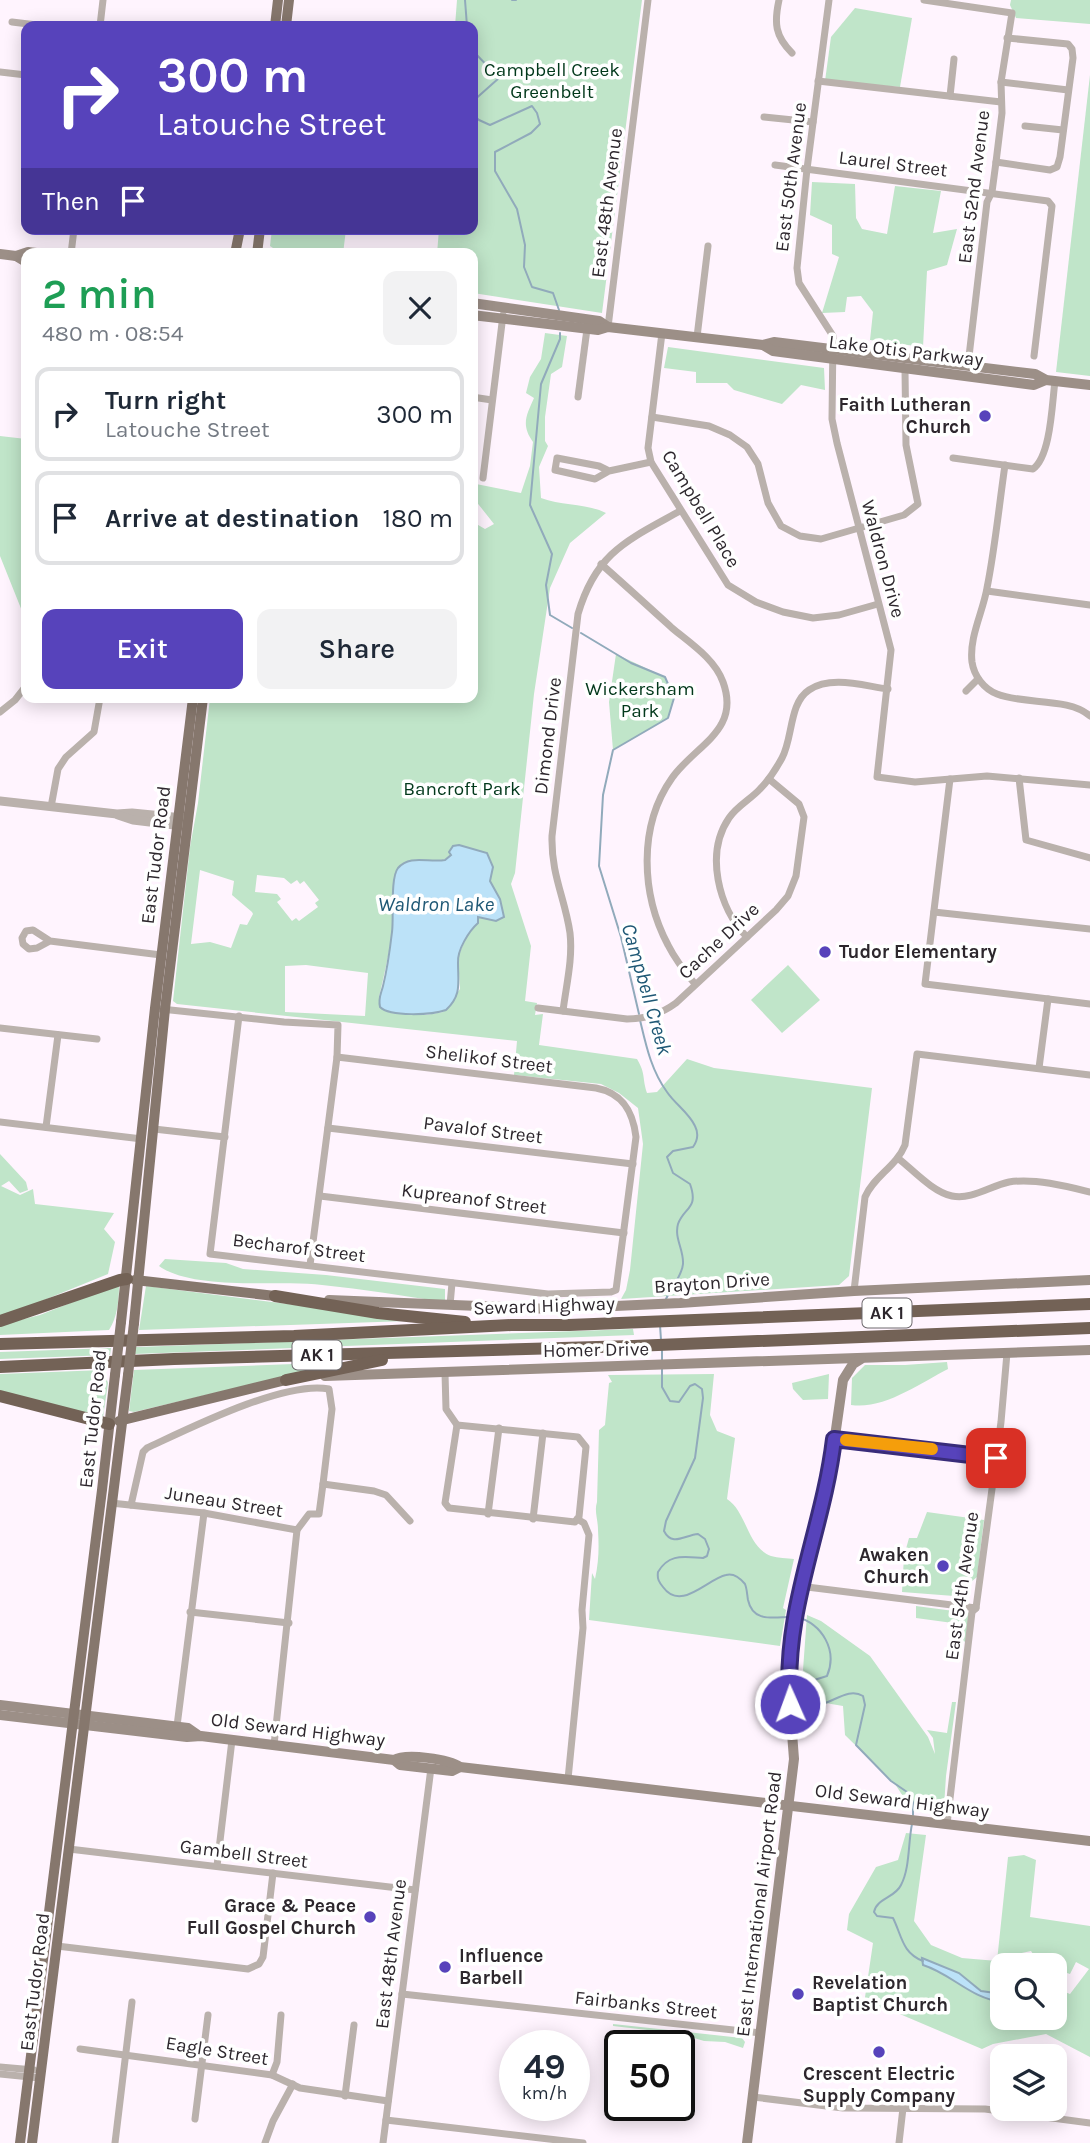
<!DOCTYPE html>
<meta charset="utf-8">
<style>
:root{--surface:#fff;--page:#f2f2f3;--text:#1f2937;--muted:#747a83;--line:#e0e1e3;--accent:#5743bb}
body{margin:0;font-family:Karla,sans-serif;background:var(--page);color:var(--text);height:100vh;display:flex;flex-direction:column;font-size:26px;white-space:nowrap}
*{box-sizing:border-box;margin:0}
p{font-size:23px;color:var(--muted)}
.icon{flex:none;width:38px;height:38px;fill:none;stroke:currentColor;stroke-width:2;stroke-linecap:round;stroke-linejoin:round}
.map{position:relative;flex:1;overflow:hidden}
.sheet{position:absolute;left:21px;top:248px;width:457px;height:455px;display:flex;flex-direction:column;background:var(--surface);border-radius:14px;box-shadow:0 4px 18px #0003}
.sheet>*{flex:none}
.guide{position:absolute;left:21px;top:21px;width:457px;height:214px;border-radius:14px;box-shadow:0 4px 18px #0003;background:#5743bb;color:#fff;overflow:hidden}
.fabs{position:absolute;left:990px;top:1953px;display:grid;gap:14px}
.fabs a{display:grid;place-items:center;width:77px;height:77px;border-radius:14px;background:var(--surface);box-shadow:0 4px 18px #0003;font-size:35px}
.speed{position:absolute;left:499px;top:2030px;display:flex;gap:14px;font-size:35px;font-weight:700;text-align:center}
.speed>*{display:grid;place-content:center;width:91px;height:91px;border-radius:50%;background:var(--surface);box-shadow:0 4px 18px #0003;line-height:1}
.speed small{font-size:18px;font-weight:400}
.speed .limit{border:4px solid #111;border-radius:10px;background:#fff;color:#111}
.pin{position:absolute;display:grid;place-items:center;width:60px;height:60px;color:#fff;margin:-30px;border-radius:14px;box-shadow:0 4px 10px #0006}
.me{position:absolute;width:77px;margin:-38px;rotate:358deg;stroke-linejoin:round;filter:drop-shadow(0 0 5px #0008)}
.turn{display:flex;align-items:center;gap:24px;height:147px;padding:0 21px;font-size:32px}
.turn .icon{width:91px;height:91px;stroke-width:2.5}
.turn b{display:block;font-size:49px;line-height:60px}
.then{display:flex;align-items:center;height:66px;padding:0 21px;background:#0003;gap:14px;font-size:26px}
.round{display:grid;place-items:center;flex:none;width:74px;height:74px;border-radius:14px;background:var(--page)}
.head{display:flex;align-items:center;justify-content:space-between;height:119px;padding:0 21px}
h1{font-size:42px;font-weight:600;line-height:52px;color:#1e9e55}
.action{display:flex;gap:14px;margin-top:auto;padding:14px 21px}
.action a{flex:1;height:80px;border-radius:14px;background:var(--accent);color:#fff;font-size:28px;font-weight:600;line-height:80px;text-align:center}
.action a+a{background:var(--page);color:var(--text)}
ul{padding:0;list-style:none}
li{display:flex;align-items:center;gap:21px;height:94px;margin:0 14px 10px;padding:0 7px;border:4px solid var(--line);border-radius:14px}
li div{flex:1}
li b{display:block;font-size:26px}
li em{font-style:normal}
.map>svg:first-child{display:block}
</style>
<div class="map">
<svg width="1090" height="2143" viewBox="0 0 1090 2143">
<rect width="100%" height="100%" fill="#fff4fe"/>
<g fill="#c0e5c9" fill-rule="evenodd">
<path d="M457 0H642L602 313 473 293 472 254H437L439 229H472V26H455Z"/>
<path d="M1011 0H1090V24L1016 18 1010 5Z"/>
<path d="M855 8 912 18 900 87 825 81 831 37Z"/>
<path d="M1090 75V376L1056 372Z"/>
<path d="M812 182 855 184 856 218 862 229 887 234 895 186 941 191 933 233 957 229 947 265 927 271 923 347 870 340 873 312 861 296 847 297 845 312 822 313 839 257 832 254V225L810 215Z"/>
<path d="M272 229H346L343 254H282L270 246Z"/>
<path d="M545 333 567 336 562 367 551 374 545 417V441L548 446 539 467 541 498C562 506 586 503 606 513L570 543 550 588 534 694 515 873 511 884 531 946 525 1001 537 1003 535 1015 543 1014 539 1045 637 1059C646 1074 642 1078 647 1093L657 1092 687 1059 714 1068 872 1088 849 1276 839 1285 621 1299 626 1290 630 1270 643 1144 638 1108 619 1093 601 1084 514 1075 517 1041 177 1004 173 1001 190 847 198 803 210 698H472L473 522 485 529 494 524 475 500 476 484 521 493 530 466 533 442C521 425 526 416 534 398L526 393 530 377 541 359ZM487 853 493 867 490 881 500 899 504 917 496 921 478 917 468 933 458 957 460 989 443 1012 426 1015 390 1013 379 997C384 976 389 954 392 933 395 909 392 892 399 867 417 853 436 869 451 855ZM200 870 234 881 232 895 252 912 253 914 247 925 240 924 231 948 210 942 191 944ZM257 875 284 878 291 884 297 880 300 884 304 881 319 900 315 903 318 907 299 921 296 918 292 921 277 902 281 899 277 894 255 892ZM306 965 368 973 365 1016 285 1012V966Z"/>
<path d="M668 347 824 368 825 390 801 385 782 404 734 390 727 383H696V372L664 368Z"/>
<path d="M0 436 26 439V621H22V611L0 556Z"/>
<path d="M616 654 665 677 674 698 668 718 613 750 609 702Z"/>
<path d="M788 965 820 1000 782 1033 751 1000Z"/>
<path d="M0 1154 26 1182 28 1190 20 1193 9 1181 1 1186 20 1195 33 1189 35 1204 114 1213 104 1229 115 1242 108 1274 0 1318Z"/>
<path d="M165 1259 226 1263 243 1269 326 1275 445 1289V1302C404 1296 363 1289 322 1285 279 1280 194 1291 159 1266Z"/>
<path d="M113 1286H119C119 1301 117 1318 109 1330L0 1335V1325L40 1315Z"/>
<path d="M146 1286 407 1319V1321L139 1330Z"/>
<path d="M633 1329 634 1335 135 1354 136 1347Z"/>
<path d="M111 1348 110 1355 0 1359V1352Z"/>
<path d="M346 1362 134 1412 129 1411 134 1370Z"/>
<path d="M947 1362 948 1369C920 1383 884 1410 851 1405L852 1378 865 1365H905Z"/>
<path d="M103 1370 108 1383 103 1417 0 1392V1374Z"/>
<path d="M714 1374 710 1415 717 1431 735 1438 727 1499C747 1512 747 1547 771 1556 778 1558 787 1558 794 1559L783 1608 786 1610 780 1646 589 1620 592 1573 595 1579C599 1561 599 1547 598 1530 598 1519 594 1511 597 1502L599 1430 605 1425 609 1383 612 1382 608 1375Z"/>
<path d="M829 1374 828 1399 803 1400 793 1389 792 1383Z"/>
<path d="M927 1512 984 1520 977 1577 954 1596 902 1592 904 1556 909 1538H917Z"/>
<path d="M916 1606 969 1613 966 1642 960 1640V1624L916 1618Z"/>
<path d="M807 1615 821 1621 870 1656 928 1737 935 1754 933 1738 927 1730 947 1733 952 1702H956L946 1776 944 1807 939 1812 910 1807 895 1784 845 1735 843 1706 808 1700 803 1670Z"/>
<path d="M906 1833 926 1835 914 1921 931 1945 962 1958 997 1961 1008 1857 1024 1855 1036 1860 1030 1917 1090 1926V2057L1046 2034 993 2044 982 2049 895 2012 864 2004 873 1943 847 1930 849 1914 876 1867 898 1860ZM1031 1951 1040 1965H1055V1969L1070 1974 1076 1962 1089 1969 1070 1994 1055 1988V2018H1003V1965H1006L1004 1964 1007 1956Z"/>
<path d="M613 2024 742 2038 745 2042 743 2048 725 2042 704 2041 691 2037 679 2039 673 2033 613 2026Z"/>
</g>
<g fill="#bce2f8" stroke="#91aabb" stroke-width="2">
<path d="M459 845 487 853 493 867 490 881 500 899 504 917 496 921 478 917V923C469 931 457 950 458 963 458 983 462 995 446 1010 432 1015 390 1017 380 1007 378 998 381 994 383 986 387 970 390 949 392 932 394 918 390 878 398 868 410 854 429 863 445 860L451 855 449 852 453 846Z"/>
<path d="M922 1958 959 1973 981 1991 1003 1994V2002C971 1999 952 1974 923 1965Z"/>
</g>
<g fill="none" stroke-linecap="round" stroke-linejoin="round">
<g stroke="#91aabb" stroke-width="2">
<path d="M465 0 467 26"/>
<path d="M512 0H516"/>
<path d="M472 50 499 78 472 102"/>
<path d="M472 114 479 120 490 125 532 106 537 113 540 124 531 133 495 152V171L517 209 525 245 524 267 532 287 553 293 559 310"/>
<path d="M560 333V339L541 384 530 505 552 554 546 585 550 615 572 628"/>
<path d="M581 633 631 663 665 677 674 698 668 718 613 750 603 795 599 866 621 937 639 1014"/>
<path d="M640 1020C646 1045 651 1070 667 1092 675 1104 689 1113 695 1126 699 1134 698 1140 693 1147L673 1151 667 1157 673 1173 690 1184C699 1209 684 1207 678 1224 674 1238 684 1250 683 1264 682 1276 671 1288 666 1299"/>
<path d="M660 1325 661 1340"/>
<path d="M662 1350V1361"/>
<path d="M662 1367V1387L670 1401 679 1402 690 1386 695 1384 702 1389 703 1398 695 1458 666 1521 664 1531C672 1547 685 1535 698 1534L705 1539 709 1549 707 1556 703 1558C684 1557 669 1553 658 1572 657 1579 659 1582 663 1587 681 1612 707 1579 726 1575 733 1573 740 1578 745 1584 747 1589 747 1594 748 1600 753 1623 774 1617 791 1617"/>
<path d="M797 1617C822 1624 838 1650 827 1676L811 1681 807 1685 809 1700 819 1705C834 1702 849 1687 863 1696L865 1705 856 1745 891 1781 910 1794 913 1802V1815"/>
<path d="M912 1824C908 1843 910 1868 901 1885 895 1898 877 1898 874 1912L877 1916 893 1918C902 1936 902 1953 923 1961"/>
</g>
<g stroke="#bab1ac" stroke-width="7">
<path d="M779 0C774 23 775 36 792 53"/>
<path d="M829 0 807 169 797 268 799 283 833 336 832 419 837 443 891 650 877 777 915 782 987 776 1090 785"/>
<path d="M924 0 1012 13 1001 82 1002 113 996 162 992 192 987 202 968 365"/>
<path d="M12 22 45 26"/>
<path d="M100 26 103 0"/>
<path d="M0 72 26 75"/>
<path d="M818 81 1001 102"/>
<path d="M1001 82 1068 90"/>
<path d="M950 96 954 59"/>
<path d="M764 117 813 122"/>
<path d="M1025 126 1063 130"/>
<path d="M996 162 1050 170 1057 167 1060 157 1073 58 1072 49 1068 44 1007 38"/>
<path d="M775 165 1048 201 1052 206 1034 356"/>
<path d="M71 254 74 229"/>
<path d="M608 327 648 0"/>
<path d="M662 333 648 448 651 462 728 585 756 602 783 612 813 618 839 615 878 604"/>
<path d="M697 337 708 246"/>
<path d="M472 397 492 400"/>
<path d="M578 397 587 329"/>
<path d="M652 417 709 426 730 435 747 447 758 464 768 503 781 526 800 536 821 539 904 515 918 504 906 445 905 370"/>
<path d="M953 458 1033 469C1051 456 1052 403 1055 381"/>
<path d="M1005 465C999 506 995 548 987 588 983 612 969 637 972 662 974 676 984 689 997 694 1024 705 1069 697 1090 716"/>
<path d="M609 471 599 466 557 458 555 470 595 479 609 471 651 462"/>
<path d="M483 478 503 315"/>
<path d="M601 564C625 585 649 607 672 628 690 643 715 659 723 682 741 731 695 745 672 778 638 826 641 894 668 945 675 959 685 972 695 984"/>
<path d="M987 591 1090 605"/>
<path d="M966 691 978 679"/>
<path d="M0 712 15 700 26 686"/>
<path d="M1019 778 1026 840 1090 858"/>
<path d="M950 779 925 984 1090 1004"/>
<path d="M51 807 58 769 66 757 94 732 100 698"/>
<path d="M934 912 1090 929"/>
<path d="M747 937C718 908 705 853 729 818 737 806 751 799 760 789 769 780 776 769 782 758 793 738 789 703 809 690 831 675 864 686 888 689"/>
<path d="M50 941 37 948 29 949 23 944 22 938 26 931 33 930 50 941 161 955"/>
<path d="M538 1008 627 1019C646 1019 661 1014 676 1003L776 910 788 896 796 876 804 817 799 804 769 779"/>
<path d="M161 1009 284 1022 338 1025 337 1057 310 1265"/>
<path d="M563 1011C566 986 573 959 570 933 565 898 551 875 552 836L578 614C596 552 628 540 680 511"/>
<path d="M239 1016 210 1254 548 1294 611 1292 616 1290 636 1137C633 1112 623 1093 596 1088L337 1057"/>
<path d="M0 1028 97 1039"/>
<path d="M1039 1068 1048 999"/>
<path d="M0 1122 142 1139"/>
<path d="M46 1127 58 1035"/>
<path d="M328 1128 633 1164"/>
<path d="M154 1129 225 1137"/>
<path d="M899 1159C914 1171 933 1192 952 1196 972 1200 990 1186 1009 1182 1034 1178 1066 1186 1090 1192"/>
<path d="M320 1196 624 1233"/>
<path d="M854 1291 865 1197C874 1176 896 1167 905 1145L917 1054 1090 1075"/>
<path d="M450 1305 452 1283"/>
<path d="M445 1373 446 1409 457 1425"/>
<path d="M457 1425 578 1437 586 1447 579 1517 575 1522 449 1508 445 1503Z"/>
<path d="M834 1439 996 1458"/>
<path d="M111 1503 204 1513 297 1530 309 1514H319L323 1484 374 1491 386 1495 410 1521"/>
<path d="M131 1505 143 1452 147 1448C188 1429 285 1380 329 1389L332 1409 323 1484"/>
<path d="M488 1514 499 1428"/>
<path d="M533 1519 543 1433"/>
<path d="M799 1586 976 1608"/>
<path d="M190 1612 289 1623"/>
<path d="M177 1726 204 1513"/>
<path d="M274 1745 297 1530"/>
<path d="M568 1779 583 1628 582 1610 589 1535 584 1523 577 1519"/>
<path d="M947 1824 972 1612 976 1608 1001 1422 1007 1353"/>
<path d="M69 1849 415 1890"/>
<path d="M217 1866 232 1740"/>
<path d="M57 1946 248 1969 259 1964 263 1957 273 1873"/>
<path d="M402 1994 761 2033"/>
<path d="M80 2049 272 2075 300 2088 388 2101"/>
<path d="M0 2067 34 2070"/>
<path d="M0 2074 40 2078"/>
<path d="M272 2075 277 2062 281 2015"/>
<path d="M345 2096 354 2025"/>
<path d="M753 2097 843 2108 985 2109 1090 2123"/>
<path d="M195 2119 208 2015"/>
<path d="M386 2120 583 2143"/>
<path d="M115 2143 132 2002"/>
<path d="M265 2143 273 2121 293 2084"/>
<path d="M383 2143 431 1768"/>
<path d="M899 2143 903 2108"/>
</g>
<g stroke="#bab1ac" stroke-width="9">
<path d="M0 801 117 814 132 813 183 818"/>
<path d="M118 815 133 820 183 826"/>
</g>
<g stroke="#9c8f87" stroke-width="10">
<path d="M0 254 16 256 26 262"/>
<path d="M16 256 28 252 45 254"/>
<path d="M472 303 599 321 608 327"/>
<path d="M472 315 598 330 608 327 763 345 774 342 1035 374 1046 380 1090 385"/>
<path d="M763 345 773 351 1034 385 1046 380"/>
<path d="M329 1300 551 1309 680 1303 854 1291 1090 1280"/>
<path d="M325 1376 1090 1350"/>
<path d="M0 1705 188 1728 198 1735"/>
<path d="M0 1715 187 1737 201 1736 394 1760 400 1765 452 1771 460 1767"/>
<path d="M394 1760C406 1753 449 1759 460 1767L1090 1841"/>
<path d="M747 2143 794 1759 788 1681 791 1636 799 1586 828 1486 843 1380 853 1364 861 1359"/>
</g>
<g stroke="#86776d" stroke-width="10">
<path d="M275 26 278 0"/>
<path d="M286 26 289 0"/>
<path d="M235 254 240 229"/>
<path d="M257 254 260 229"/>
<path d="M135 1280 275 1296"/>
<path d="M121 1322 155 1008 193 698"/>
<path d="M134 1323 165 1009 203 698"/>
<path d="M119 1421 286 1380"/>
<path d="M20 2143 102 1490 115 1375"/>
<path d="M32 2143 128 1375"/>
</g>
<g stroke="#736256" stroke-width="12">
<path d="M275 1296 378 1313 465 1322"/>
<path d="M0 1321 120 1280 127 1279"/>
<path d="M0 1344 294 1336 511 1325H569L1090 1304"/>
<path d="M0 1367 174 1359 633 1346 1090 1328"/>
<path d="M286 1380 382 1360"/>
<path d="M0 1396 109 1424"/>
</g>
<g stroke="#86776d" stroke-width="10">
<path d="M115 1375 121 1322"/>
<path d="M128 1375 134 1323"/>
</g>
</g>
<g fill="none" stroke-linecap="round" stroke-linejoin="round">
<defs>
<path id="route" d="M790 1704C783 1608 823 1531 834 1439L996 1458"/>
</defs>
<use href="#route" stroke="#392c7a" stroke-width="18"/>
<use href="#route" stroke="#5743bb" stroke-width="12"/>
<path stroke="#f59e0b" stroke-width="12" d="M846 1440 932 1449"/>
</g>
<g fill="#5743bb" stroke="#fff" stroke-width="2.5">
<circle cx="985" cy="416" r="7"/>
<circle cx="825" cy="952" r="7"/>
<circle cx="943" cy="1566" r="7"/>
<circle cx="370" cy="1917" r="7"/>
<circle cx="445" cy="1967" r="7"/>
<circle cx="798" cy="1994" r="7"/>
<circle cx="879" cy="2052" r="7"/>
</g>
<g text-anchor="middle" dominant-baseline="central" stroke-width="7" stroke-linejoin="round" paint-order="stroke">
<g fill="#fff" stroke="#6c686c" stroke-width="2">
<rect x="862.5" y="1298.5" width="49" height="29" rx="5"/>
<rect x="292.5" y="1340.5" width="49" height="29" rx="5"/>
</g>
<g font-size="18" font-weight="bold" fill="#2d272d">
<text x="887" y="1313">AK 1</text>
<text x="317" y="1355">AK 1</text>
</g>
<g font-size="19" fill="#02381b" stroke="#fff">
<text x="552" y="70">Campbell Creek<tspan x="552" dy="22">Greenbelt</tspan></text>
<text x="640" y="689">Wickersham<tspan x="640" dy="22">Park</tspan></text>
<text x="462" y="789">Bancroft Park</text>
</g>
<g font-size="19" fill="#2d272d" stroke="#fff">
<text transform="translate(893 164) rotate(7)">Laurel Street</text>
<text transform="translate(791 177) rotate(-83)">East 50th Avenue</text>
<text transform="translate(974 187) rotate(-83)">East 52nd Avenue</text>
<text transform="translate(607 203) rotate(-83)">East 48th Avenue</text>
<text transform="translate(906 351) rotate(7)">Lake Otis Parkway</text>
<text transform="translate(701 509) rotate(59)">Campbell Place</text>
<text transform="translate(883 559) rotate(75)">Waldron Drive</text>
<text transform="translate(548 736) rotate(-83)">Dimond Drive</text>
<text transform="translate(156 855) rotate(-83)">East Tudor Road</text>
<text transform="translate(719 941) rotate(-43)">Cache Drive</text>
<text transform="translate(489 1059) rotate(7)">Shelikof Street</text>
<text transform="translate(483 1130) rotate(7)">Pavalof Street</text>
<text transform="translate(474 1199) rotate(7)">Kupreanof Street</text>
<text transform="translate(299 1248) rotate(7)">Becharof Street</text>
<text transform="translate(712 1283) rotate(-4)">Brayton Drive</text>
<text transform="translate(544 1306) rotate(-2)">Seward Highway</text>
<text transform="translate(596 1350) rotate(-1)">Homer Drive</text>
<text transform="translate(93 1419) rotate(-84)">East Tudor Road</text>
<text transform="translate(224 1502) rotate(9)">Juneau Street</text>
<text transform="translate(962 1586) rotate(-82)">East 54th Avenue</text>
<text transform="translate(298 1730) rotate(7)">Old Seward Highway</text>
<text transform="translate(902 1801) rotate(7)">Old Seward Highway</text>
<text transform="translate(244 1854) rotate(7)">Gambell Street</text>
<text transform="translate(759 1904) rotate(-83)">East International Airport Road</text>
<text transform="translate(391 1954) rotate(-83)">East 48th Avenue</text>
<text transform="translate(35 1982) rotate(-83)">East Tudor Road</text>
<text transform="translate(646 2005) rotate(6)">Fairbanks Street</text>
<text transform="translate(217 2051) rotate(9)">Eagle Street</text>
</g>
<g font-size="19" font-weight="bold" fill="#2d272d" stroke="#fff" text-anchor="end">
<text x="971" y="405">Faith Lutheran<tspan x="971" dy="22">Church</tspan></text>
<text x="839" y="952" text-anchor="start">Tudor Elementary</text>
<text x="929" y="1555">Awaken<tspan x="929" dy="22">Church</tspan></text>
<text x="356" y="1906">Grace &amp; Peace<tspan x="356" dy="22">Full Gospel Church</tspan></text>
<text x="459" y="1956" text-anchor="start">Influence<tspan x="459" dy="22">Barbell</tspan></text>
<text x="812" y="1983" text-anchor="start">Revelation<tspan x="812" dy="22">Baptist Church</tspan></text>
<text x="879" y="2074" text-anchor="middle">Crescent Electric<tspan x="879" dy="22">Supply Company</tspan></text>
</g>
<g font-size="21" font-style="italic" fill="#1f5875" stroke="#fff">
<text x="436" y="904">Waldron Lake</text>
<text transform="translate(647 989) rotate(74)">Campbell Creek</text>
</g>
</g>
</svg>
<div class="fabs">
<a><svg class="icon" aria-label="search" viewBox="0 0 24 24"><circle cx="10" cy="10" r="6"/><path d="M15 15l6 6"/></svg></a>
<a><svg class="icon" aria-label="layers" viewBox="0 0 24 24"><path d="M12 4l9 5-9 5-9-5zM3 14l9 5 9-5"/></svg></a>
</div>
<div class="speed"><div>49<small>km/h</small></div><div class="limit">50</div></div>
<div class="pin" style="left:996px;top:1458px;background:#d93025"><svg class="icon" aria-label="arrive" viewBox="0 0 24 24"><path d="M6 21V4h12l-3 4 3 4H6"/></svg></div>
<svg class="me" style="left:790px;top:1704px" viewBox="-20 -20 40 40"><circle r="17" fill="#5743bb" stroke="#fff" stroke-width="3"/><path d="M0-11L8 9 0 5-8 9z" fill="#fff"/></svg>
<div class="guide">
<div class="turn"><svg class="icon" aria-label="right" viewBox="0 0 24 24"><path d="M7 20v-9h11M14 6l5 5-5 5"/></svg><div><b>300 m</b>Latouche Street</div></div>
<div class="then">Then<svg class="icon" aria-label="arrive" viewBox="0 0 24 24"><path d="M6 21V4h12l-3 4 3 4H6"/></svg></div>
</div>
<section class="sheet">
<div class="head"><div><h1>2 min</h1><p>480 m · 08:54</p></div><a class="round"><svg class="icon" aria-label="close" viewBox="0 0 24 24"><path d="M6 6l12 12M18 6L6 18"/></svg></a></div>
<ul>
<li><svg class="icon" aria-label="right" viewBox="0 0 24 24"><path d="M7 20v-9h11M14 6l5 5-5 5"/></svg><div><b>Turn right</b><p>Latouche Street</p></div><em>300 m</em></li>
<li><svg class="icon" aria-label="arrive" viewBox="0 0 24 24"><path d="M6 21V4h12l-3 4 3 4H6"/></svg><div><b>Arrive at destination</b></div><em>180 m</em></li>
</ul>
<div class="action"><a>Exit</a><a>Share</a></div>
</section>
</div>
